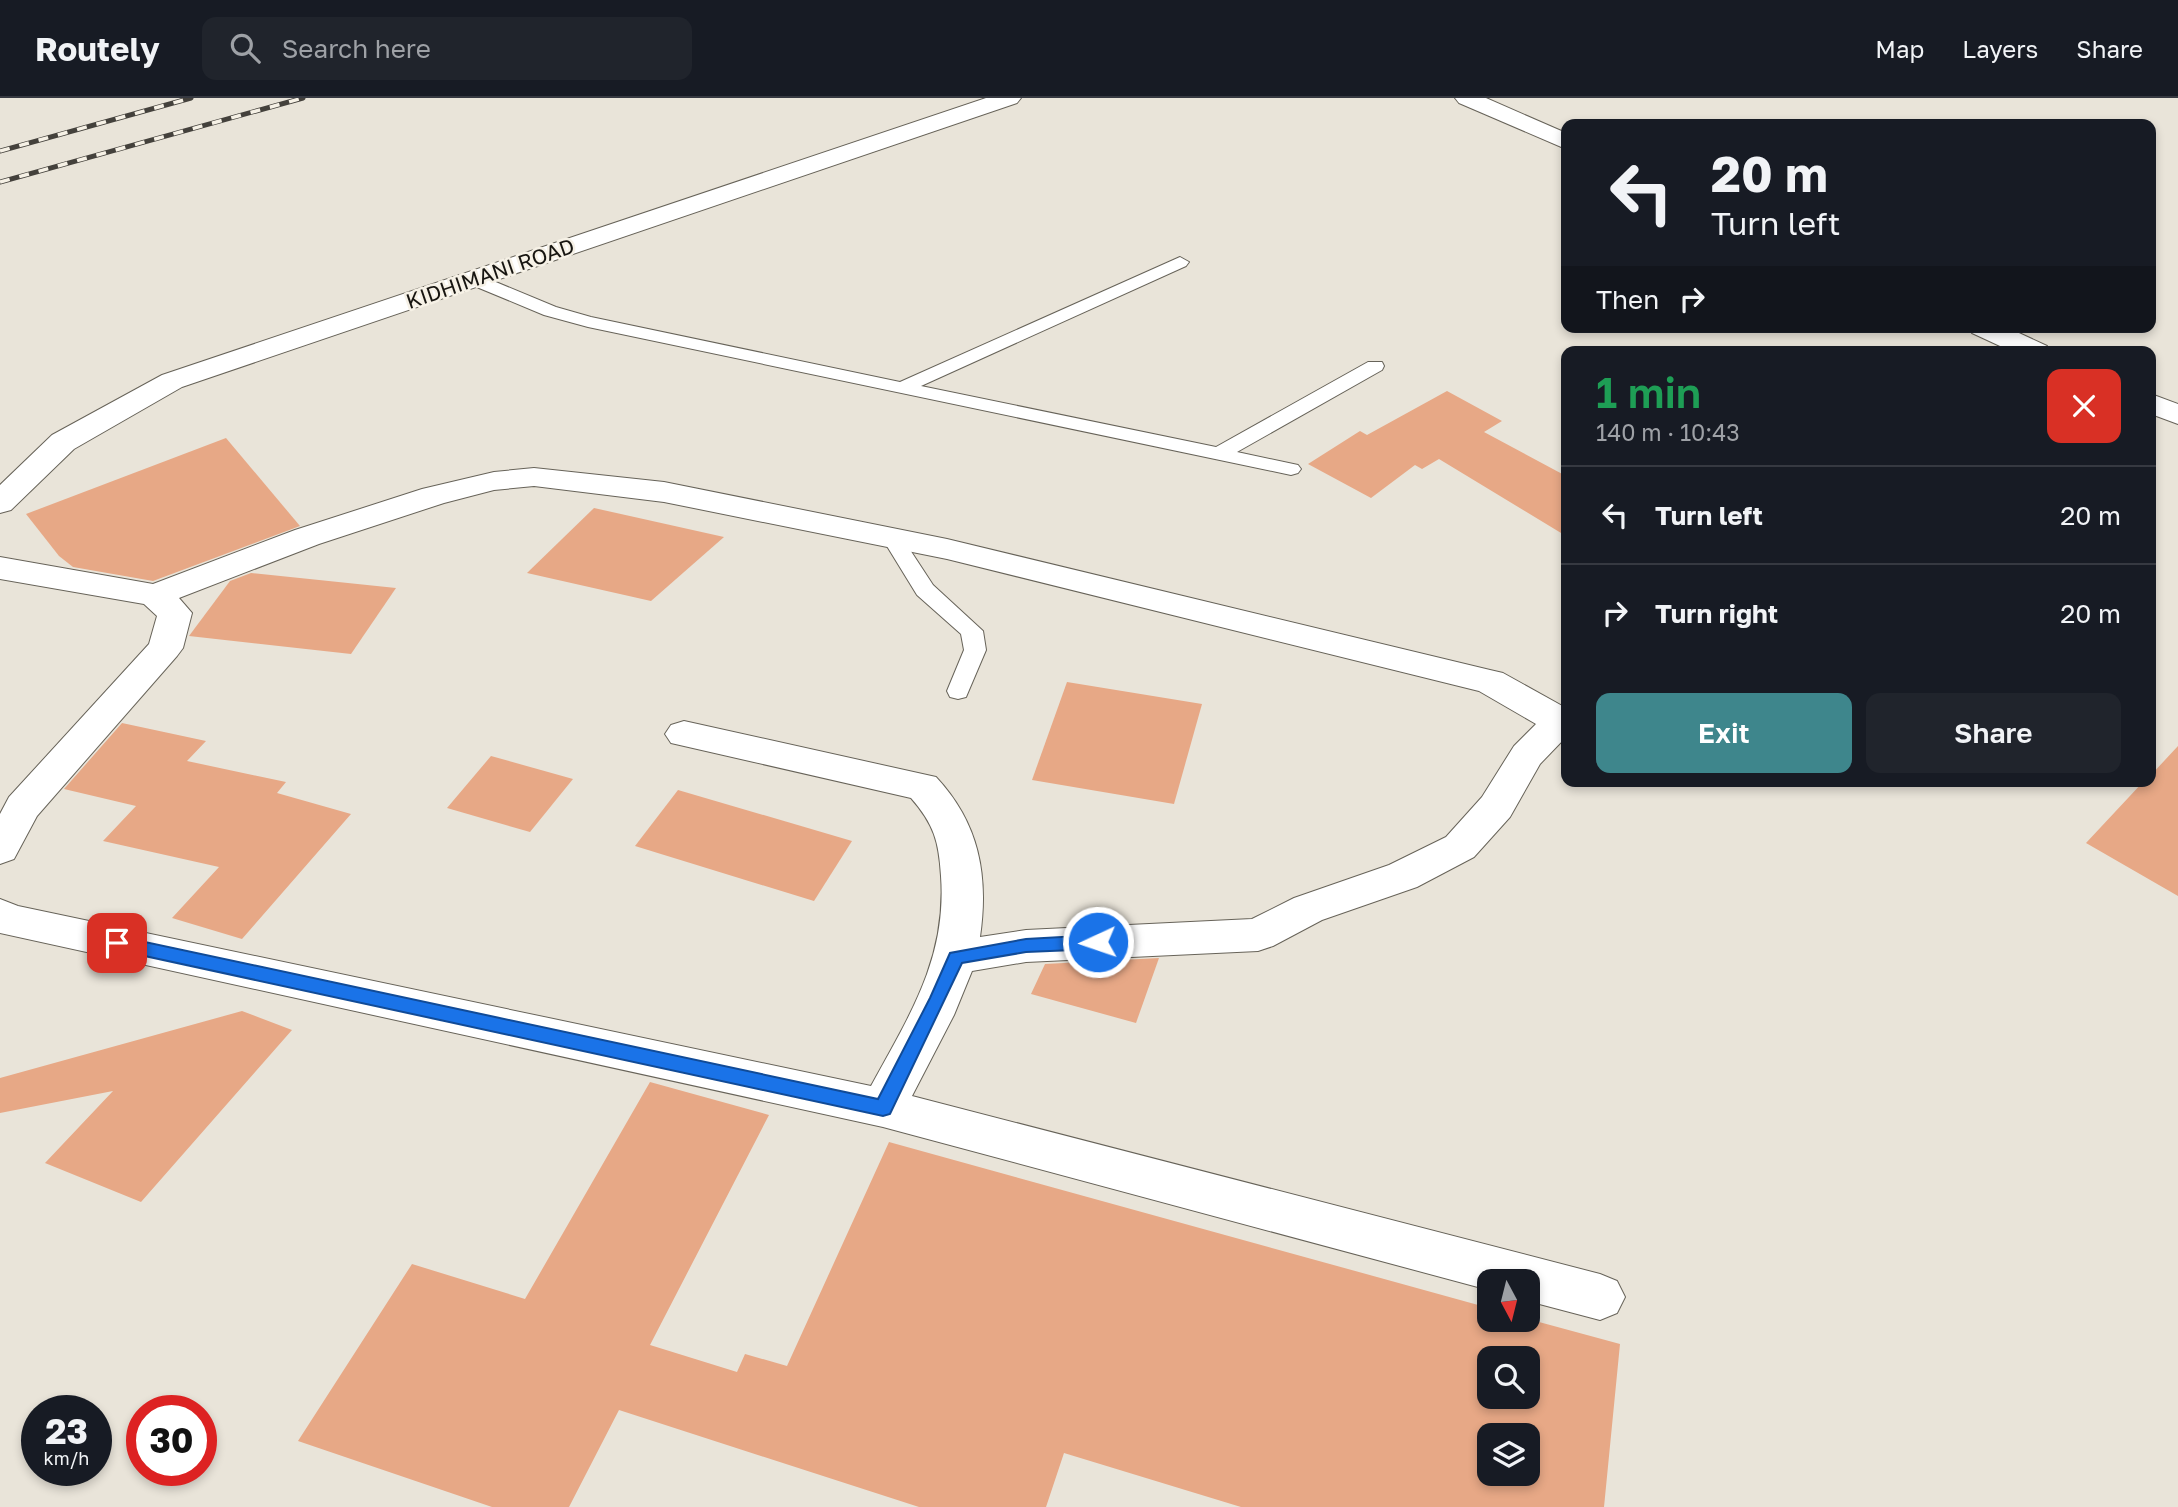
<!DOCTYPE html>
<meta charset="utf-8">
<style>
:root{--surface:#171b24;--page:#20242c;--text:#f1f3f6;--muted:#9ea1a6;--line:#363941;--accent:#3e868c}
body{margin:0;font-family:"Golos Text",sans-serif;background:var(--page);color:var(--text);height:100vh;display:flex;flex-direction:column;font-size:26px;white-space:nowrap}
*{box-sizing:border-box;margin:0}
p{font-size:23px;color:var(--muted)}
.icon{flex:none;width:38px;height:38px;fill:none;stroke:currentColor;stroke-width:2;stroke-linecap:round;stroke-linejoin:round}
.map{position:relative;flex:1;overflow:hidden}
.side{position:absolute;left:1561px;top:248px;width:595px;height:441px;display:flex;flex-direction:column;background:var(--surface);border-radius:14px;box-shadow:0 4px 10px #0003}
.side>*{flex:none}
.top-card{position:absolute;left:1561px;top:21px;width:595px;height:214px;border-radius:14px;box-shadow:0 4px 10px #0003;background:#171b24;color:var(--text);overflow:hidden}
.needle{width:46px;rotate:173deg}
.controls{position:absolute;left:1477px;top:1171px;display:grid;gap:14px}
.controls a{display:grid;place-items:center;width:63px;height:63px;border-radius:14px;background:var(--surface);box-shadow:0 4px 10px #0003;font-size:35px}
.speed{position:absolute;left:21px;top:1297px;display:flex;gap:14px;font-size:35px;font-weight:700;text-align:center}
.speed>*{display:grid;place-content:center;width:91px;height:91px;border-radius:50%;background:var(--surface);box-shadow:0 4px 10px #0003;line-height:1}
.speed small{font-size:18px;font-weight:400}
.speed .limit{border:10px solid #d22;background:#fff;color:#111}
.pin{position:absolute;display:grid;place-items:center;width:60px;height:60px;color:#fff;margin:-30px;border-radius:14px;box-shadow:0 4px 10px #0006}
.me{position:absolute;width:77px;margin:-38px;rotate:267deg;stroke-linejoin:round;filter:drop-shadow(0 0 5px #0008)}
.turn{display:flex;align-items:center;gap:24px;height:147px;padding:0 35px;font-size:32px}
.turn .icon{width:91px;height:91px;stroke-width:2.5}
.turn b{display:block;font-size:49px;line-height:60px}
.then{display:flex;align-items:center;height:66px;padding:0 35px;background:#0003;gap:14px;font-size:26px}
.round{display:grid;place-items:center;flex:none;width:74px;height:74px;border-radius:14px;background:var(--page)}
.headline{display:flex;align-items:center;justify-content:space-between;height:119px;padding:0 35px}
h1{font-size:42px;font-weight:600;line-height:52px;color:#1e9e55}
.action{display:flex;gap:14px;margin-top:auto;padding:14px 35px}
.action a{flex:1;height:80px;border-radius:14px;background:var(--accent);color:#fff;font-size:28px;font-weight:600;line-height:80px;text-align:center}
.action a+a{background:var(--page);color:var(--text)}
ul{padding:0;list-style:none}
li{display:flex;align-items:center;gap:21px;height:98px;padding:0 35px;border-top:2px solid var(--line)}
li div{flex:1}
li b{display:block;font-size:26px}
li em{font-style:normal}
header{display:flex;align-items:center;gap:42px;box-sizing:border-box;height:98px;padding:0 35px;background:var(--surface);border-bottom:2px solid var(--line)}
header strong{font-size:33px}
nav{display:flex;gap:38px;margin-inline-start:auto;font-size:24px}
.search{width:490px;height:63px;background:var(--page);display:flex;align-items:center;gap:18px;box-sizing:border-box;padding:0 24px;border-radius:14px;color:var(--muted);font-size:26px}
.map>svg:first-child{display:block}
</style>
<header>
<strong>Routely</strong>
<div class="search"><svg class="icon" aria-label="search" viewBox="0 0 24 24"><circle cx="10" cy="10" r="6"/><path d="M15 15l6 6"/></svg>Search here</div>
<nav><a>Map</a><a>Layers</a><a>Share</a></nav>
</header>
<div class="map">
<svg width="2178" height="1409" viewBox="0 0 2178 1409">
<rect width="100%" height="100%" fill="#e9e4d9"/>
<g fill="#e7a886" fill-rule="evenodd">
<path d="M1447 293 1502 323 1484 334 1566 378V438L1439 361 1422 371 1415 367 1371 400 1308 366 1360 333 1367 337Z"/>
<path d="M226 340 300 428 153 483 73 469 59 458 26 416Z"/>
<path d="M594 410 724 439 651 503 527 475Z"/>
<path d="M251 475 396 490 351 556 189 538 230 483Z"/>
<path d="M1067 584 1202 606 1174 706 1032 682Z"/>
<path d="M122 625 206 643 187 663 286 684 277 695 351 716 242 841 172 820 219 769 103 743 136 708 64 691Z"/>
<path d="M2178 648V798L2086 745 2143 684H2151V677Z"/>
<path d="M491 658 573 681 530 734 447 710Z"/>
<path d="M678 692 852 743 814 803 635 748Z"/>
<path d="M1159 860 1136 925 1031 896 1045 866Z"/>
<path d="M242 913 292 932 141 1104 45 1065 113 993 0 1015V980Z"/>
<path d="M650 984 769 1017 650 1247 737 1274 745 1256 787 1268 889 1044 1489 1210V1222L1528 1221 1620 1246 1604 1409H1241L1064 1355 1046 1409H919L619 1312 569 1409H492L298 1343 412 1166 525 1201ZM1489 1260H1528V1298H1489ZM1489 1337H1528V1376H1489Z"/>
</g>
<g fill="none" stroke-linecap="round" stroke-linejoin="round">
<defs>
<g id="service">
<path d="M1180 159 1189 164 1186 168 921 288 1216 349 1368 264H1382L1384 268 1382 272 1237 354 1298 367 1301 371 1298 375 1291 377 588 229 544 217 467 185 464 181 473 176 479 177 556 209 591 219 900 284Z"/>
<path d="M892 434 899 435 933 487 983 533 986 552 966 599 958 601 950 599 947 593 964 552 961 536 917 497 882 440 885 435Z"/>
</g>
<g id="minor">
<path d="M986 0H1021L1017 5 182 289 74 351 11 412 0 415V387L52 337 162 277Z"/>
<path d="M1455 0H1486L1566 35V51L1459 5Z"/>
<path d="M1968 229H2006L2047 248 2051 254H2013L1972 235Z"/>
<path d="M2151 296 2178 306V326L2151 316Z"/>
<path d="M534 370 664 384 947 441 1490 572 1503 575 1566 610V639L1540 666 1510 719 1474 759 1417 789 1322 822 1273 848 1258 853 1026 864 972 873 954 917 912 998 1600 1176 1617 1183 1625 1199 1617 1215 1600 1222 1528 1203V1183H1489V1192L883 1029 0 835V801L18 808 871 988C909 918 947 861 941 778 939 744 934 726 911 700L671 645 665 636 671 627 684 623 936 679C979 725 989 777 980 839L1026 832 1252 821 1294 800 1389 767 1446 739 1482 699 1514 648 1536 626 1479 593 947 461 664 404 534 388 494 392 444 405 319 446 179 500 192 515 183 550 177 558 37 718 14 761 0 766V716L9 699 149 546 157 518 144 506 0 481V459L153 486 295 432 422 391 494 374Z"/>
</g>
</defs>
<use href="#service" stroke="#676359" stroke-width="2"/>
<use href="#minor" stroke="#676359" stroke-width="2"/>
<use href="#service" fill="#fff" fill-rule="evenodd"/>
<use href="#minor" fill="#fff" fill-rule="evenodd"/>
<defs>
<g id="rail">
<path d="M0 53 191 0"/>
<path d="M0 84 303 0"/>
</g>
</defs>
<use href="#rail" stroke="#44413c" stroke-width="5"/>
<use href="#rail" stroke="#f6f1e6" stroke-width="3.5" stroke-dasharray="10" stroke-linecap="butt"/>
</g>
<path fill="#1a73e8" stroke="#114b97" stroke-width="2" d="M1098 837 1105 839 1107 844 1105 849 1098 851 1026 854 962 865 890 1016 883 1018 117 852 111 850 108 845 111 840 117 838 878 1001 930 900 950 855 1026 841Z"/>
<g text-anchor="middle" dominant-baseline="central" stroke-width="5" stroke-linejoin="round" paint-order="stroke">
<g font-size="21" fill="#171511" stroke="#f6f1e6">
<text transform="translate(490 175) rotate(-19)">KIDHIMANI ROAD</text>
</g>
</g>
</svg>
<div class="controls">
<a><svg class="needle" viewBox="-14 -14 28 28"><path d="M0-13l5 13h-10z" fill="#e53935"/><path d="M0 13l5-13h-10z" fill="#9ea1a6"/></svg></a>
<a><svg class="icon" aria-label="search" viewBox="0 0 24 24"><circle cx="10" cy="10" r="6"/><path d="M15 15l6 6"/></svg></a>
<a><svg class="icon" aria-label="layers" viewBox="0 0 24 24"><path d="M12 4l9 5-9 5-9-5zM3 14l9 5 9-5"/></svg></a>
</div>
<div class="speed"><div>23<small>km/h</small></div><div class="limit">30</div></div>
<div class="pin" style="left:117px;top:845px;background:#d93025"><svg class="icon" aria-label="arrive" viewBox="0 0 24 24"><path d="M6 21V4h12l-3 4 3 4H6"/></svg></div>
<svg class="me" style="left:1098px;top:844px" viewBox="-20 -20 40 40"><circle r="17" fill="#1a73e8" stroke="#fff" stroke-width="3"/><path d="M0-11L8 9 0 5-8 9z" fill="#fff"/></svg>
<div class="top-card">
<div class="turn"><svg class="icon" aria-label="left" viewBox="0 0 24 24"><path d="M17 20v-9H6M10 6l-5 5 5 5"/></svg><div><b>20 m</b>Turn left</div></div>
<div class="then">Then<svg class="icon" aria-label="right" viewBox="0 0 24 24"><path d="M7 20v-9h11M14 6l5 5-5 5"/></svg></div>
</div>
<section class="side">
<div class="headline"><div><h1>1 min</h1><p>140 m · 10:43</p></div><a class="round" style="background:#d93025;color:#fff"><svg class="icon" aria-label="close" viewBox="0 0 24 24"><path d="M6 6l12 12M18 6L6 18"/></svg></a></div>
<ul>
<li><svg class="icon" aria-label="left" viewBox="0 0 24 24"><path d="M17 20v-9H6M10 6l-5 5 5 5"/></svg><div><b>Turn left</b></div><em>20 m</em></li>
<li><svg class="icon" aria-label="right" viewBox="0 0 24 24"><path d="M7 20v-9h11M14 6l5 5-5 5"/></svg><div><b>Turn right</b></div><em>20 m</em></li>
</ul>
<div class="action"><a>Exit</a><a>Share</a></div>
</section>
</div>
